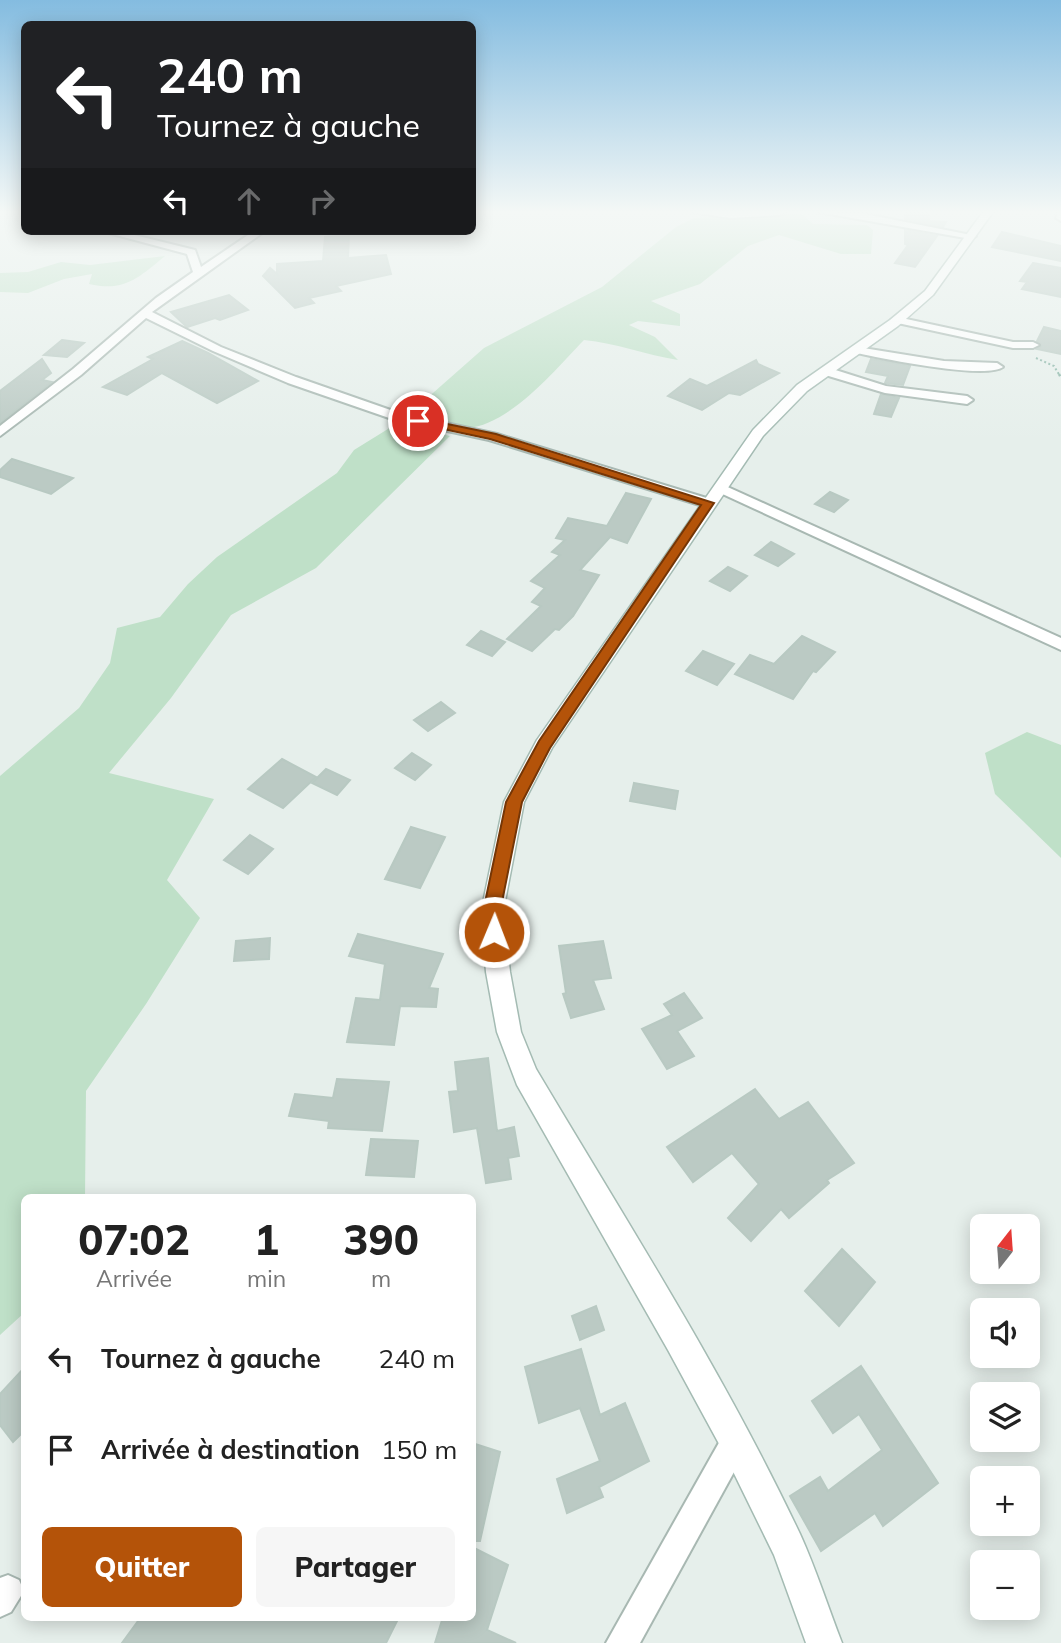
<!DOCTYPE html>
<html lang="fr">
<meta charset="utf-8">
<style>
:root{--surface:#fff;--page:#f6f6f6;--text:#222;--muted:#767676;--accent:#b45309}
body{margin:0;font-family:Mulish,sans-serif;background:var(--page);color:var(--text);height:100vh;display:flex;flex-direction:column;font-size:26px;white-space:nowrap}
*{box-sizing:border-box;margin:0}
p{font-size:23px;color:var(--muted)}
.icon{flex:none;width:38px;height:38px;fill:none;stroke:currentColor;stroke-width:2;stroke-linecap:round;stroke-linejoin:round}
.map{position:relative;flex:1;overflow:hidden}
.drawer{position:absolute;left:21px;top:1194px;width:455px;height:427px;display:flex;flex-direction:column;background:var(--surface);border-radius:10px;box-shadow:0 4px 18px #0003}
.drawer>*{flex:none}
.hud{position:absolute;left:21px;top:21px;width:455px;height:214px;border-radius:10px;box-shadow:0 4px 18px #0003;background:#202124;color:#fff;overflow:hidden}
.needle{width:46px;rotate:17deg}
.tools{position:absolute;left:970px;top:1214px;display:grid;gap:14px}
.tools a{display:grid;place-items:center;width:70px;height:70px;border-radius:10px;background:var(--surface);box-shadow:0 4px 18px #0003;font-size:35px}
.pin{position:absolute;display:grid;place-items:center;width:60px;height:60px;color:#fff;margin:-30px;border:4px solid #fff;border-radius:50%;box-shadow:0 2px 7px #0007}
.me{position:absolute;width:77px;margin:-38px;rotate:1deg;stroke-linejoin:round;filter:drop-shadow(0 0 5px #0008)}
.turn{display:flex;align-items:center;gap:24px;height:147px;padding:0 21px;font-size:32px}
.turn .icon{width:91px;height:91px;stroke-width:2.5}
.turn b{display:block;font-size:49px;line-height:60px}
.lanes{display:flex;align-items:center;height:66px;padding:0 21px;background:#0003;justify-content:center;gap:35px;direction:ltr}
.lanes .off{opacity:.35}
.eta{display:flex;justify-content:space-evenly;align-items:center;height:119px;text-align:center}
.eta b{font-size:42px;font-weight:800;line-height:49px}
.action{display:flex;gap:14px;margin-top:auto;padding:14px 21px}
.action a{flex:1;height:80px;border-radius:10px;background:var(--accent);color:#fff;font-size:28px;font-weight:800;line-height:80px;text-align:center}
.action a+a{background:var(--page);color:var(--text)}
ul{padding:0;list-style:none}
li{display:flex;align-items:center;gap:21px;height:91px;padding:0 21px}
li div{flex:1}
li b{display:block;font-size:26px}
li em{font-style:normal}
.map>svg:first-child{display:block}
</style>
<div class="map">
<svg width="1061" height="1643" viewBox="0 0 1061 1643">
<rect width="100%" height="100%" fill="#e6efeb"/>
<g fill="#bfe0c8">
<path d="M787 214 803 215 813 224 867 225 873 230 871 254H841L779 235 748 246 700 284 651 301 680 314V326L638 321 629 325 655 337 678 360C646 355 616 343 584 340 556 369 510 425 467 428 452 429 424 419 408 415L484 348 602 287 676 227 694 218Z"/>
<path d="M165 256C138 278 125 292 89 284L92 274 64 279 28 293 0 292V273L28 272 61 262 90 265Z"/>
<path d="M396 424 450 436 316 568 231 615 171 698 109 773 214 799 167 880 200 918 146 1004 86 1091 85 1197H24V1313L0 1335V776L79 708 110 663 117 628 160 617 188 584 217 557 337 473 354 450Z"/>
<path d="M1027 732 1061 745V858L995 794 985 753Z"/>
</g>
<g fill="#bbcac4" stroke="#b8c9c2" stroke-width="2">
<path d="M905 212H929V221L946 222 943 227 905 219Z"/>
<path d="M905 230 937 236 915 267 895 263 908 245 905 244Z"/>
<path d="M1002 232 1061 246V261L992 247Z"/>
<path d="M349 236 348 258 386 255 391 274 336 286 341 291 309 298 314 303 295 308 263 276 270 268 277 274V264L323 261 325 237Z"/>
<path d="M1033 263 1061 268V297L1022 289 1027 282 1020 281Z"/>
<path d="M229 295 248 310 220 320 215 318 187 327 171 312Z"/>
<path d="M1044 327 1061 331V354L1037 349 1041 346 1037 341Z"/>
<path d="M62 340 84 343 67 357 44 355Z"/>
<path d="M182 341 208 353 258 381 217 403 162 373 127 395 103 387 153 359 148 357Z"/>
<path d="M42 359 51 373 42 380 52 382 0 423V391Z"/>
<path d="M871 359 910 366 903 385 885 383 888 376 866 372Z"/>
<path d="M756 360 758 364 779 373 740 395 729 393 702 410 668 396 690 379 707 386Z"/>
<path d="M881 394 899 398 891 417 874 414Z"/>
<path d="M12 459 73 478 51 494 0 477V470Z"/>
<path d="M830 492 848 500 834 512 815 504Z"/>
<path d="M626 493 651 499 627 543 610 537 580 570 599 575 573 616 559 630 555 629 532 651 507 639 541 606 532 602 545 588 531 581 560 555 552 552 565 540 556 538 568 518 607 526Z"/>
<path d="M771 542 794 554 778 566 755 555Z"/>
<path d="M728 567 747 576 730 591 710 581Z"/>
<path d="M481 631 505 642 492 656 467 645Z"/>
<path d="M802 636 835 652 816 672 813 671 793 699 735 674 750 655 774 664Z"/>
<path d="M703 651 734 664 717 685 686 671Z"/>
<path d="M441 702 455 713 428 731 414 720Z"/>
<path d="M412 753 431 765 415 780 395 768Z"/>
<path d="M282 759 316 777 283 808 248 789Z"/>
<path d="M326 769 350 780 337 795 312 783Z"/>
<path d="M634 783 678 791 675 809 630 801Z"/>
<path d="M411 827 445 837 420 888 385 879Z"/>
<path d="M250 835 273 849 248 874 224 860Z"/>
<path d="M358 934 443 954 429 988 438 989 436 1007 400 1006 394 1045 347 1042 356 998 380 1000 385 964 349 956Z"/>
<path d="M270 938 269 959 234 961 236 941Z"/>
<path d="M603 941 611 978 593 980 604 1009 571 1018 563 994 566 993 559 946Z"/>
<path d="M684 993 702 1018 677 1031 694 1056 667 1069 642 1029 672 1015 664 1004Z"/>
<path d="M488 1058 497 1131 514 1127 519 1156 508 1158 511 1179 486 1183 477 1128 454 1132 449 1092 458 1091 455 1062Z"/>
<path d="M337 1079 389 1082 382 1131 328 1128 329 1121 289 1116 295 1094 333 1098Z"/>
<path d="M755 1089 779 1119 808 1102 854 1163 827 1180 829 1183 789 1218 781 1209 751 1241 728 1218 759 1184 732 1153 693 1182 667 1147Z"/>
<path d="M371 1139 418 1141 414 1177 366 1175Z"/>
<path d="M842 1249 875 1282 839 1326 805 1291Z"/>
<path d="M596 1306 604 1330 580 1340 572 1316Z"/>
<path d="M581 1349 600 1415 625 1403 649 1461 599 1487 603 1497 567 1513 557 1479 600 1461 580 1408 539 1423 525 1367Z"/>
<path d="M861 1366 938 1483 883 1526 875 1513 821 1551 790 1496 820 1477 828 1491 882 1450 859 1414 833 1433 812 1401Z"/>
<path d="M24 1368V1431L13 1442 0 1425V1394Z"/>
<path d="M472 1443 500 1452 480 1541H472Z"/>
<path d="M472 1547 508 1565 487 1630 516 1643H435L443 1617H472Z"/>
<path d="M141 1617H399L386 1643H122Z"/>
</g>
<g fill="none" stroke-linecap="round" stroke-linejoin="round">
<defs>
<g id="street">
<path d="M692 212H785L780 215 730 218Z"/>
<path d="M818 212 860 213 976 236 971 239Z"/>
<path d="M1058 212H1061V221L1056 218Z"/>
<path d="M101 231H118L195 250 201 267 254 231H265L152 312 221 347 296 377 399 413 497 434 713 500 715 503 713 506H703L489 440 392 419 288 383 213 351 146 318 81 375 0 436V426L73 369 156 298 193 272 187 254Z"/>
<path d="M897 317 1013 342H1033L1039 345 1033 348H1013L893 322 891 320Z"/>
<path d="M857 347 944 361 997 363 1003 367C986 380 878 358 853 352V348Z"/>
<path d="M826 367 886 386 967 396 973 400 967 404 885 393 822 374 820 371Z"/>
<path d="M721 484 1061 638V650L716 491 714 488Z"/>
<path d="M735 1427 745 1432 750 1442 745 1452 640 1643H606L725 1432Z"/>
<path d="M8 1575 19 1580 24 1591 11 1612 0 1617V1578Z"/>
</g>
<path id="secondary" d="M983 212H993L933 295 898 326 807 391 763 436 552 748 524 802 503 912 510 972 521 1032 536 1069C627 1222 724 1373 800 1534 816 1569 828 1607 842 1643H806L774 1555 724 1453 668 1350 517 1085 497 1032 486 972 481 912 504 802 537 740 753 430 797 385 890 320 925 291Z"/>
</defs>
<use href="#street" stroke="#a8b8b2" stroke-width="4"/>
<use href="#secondary" stroke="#a4bbb3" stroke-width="3"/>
<path stroke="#86b3a5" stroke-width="2" stroke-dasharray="2 2.5" stroke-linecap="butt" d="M1036 358 1054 366 1060 376"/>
<path stroke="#86b3a5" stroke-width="2.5" stroke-dasharray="2.5 3.5" stroke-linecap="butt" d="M1059 374 1061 378"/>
<use href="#street" fill="#fff" fill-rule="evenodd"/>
<use href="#secondary" fill="#fff" fill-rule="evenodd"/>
</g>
<linearGradient id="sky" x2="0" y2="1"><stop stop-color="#84bce0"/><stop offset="0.48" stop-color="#f4f8f6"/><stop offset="1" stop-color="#f4f8f6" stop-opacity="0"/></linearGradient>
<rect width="1061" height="442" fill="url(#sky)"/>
<path fill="#b45309" stroke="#753606" stroke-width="2" d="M418 418 496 434 714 503 550 748 522 802 500 912 502 932 500 937 494 939 488 937 483 912 506 802 539 741 701 505 490 439 415 423V419Z"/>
</svg>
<div class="tools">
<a><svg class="needle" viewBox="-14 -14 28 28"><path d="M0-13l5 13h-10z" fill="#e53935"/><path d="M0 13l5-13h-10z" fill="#767676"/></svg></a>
<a><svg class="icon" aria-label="sound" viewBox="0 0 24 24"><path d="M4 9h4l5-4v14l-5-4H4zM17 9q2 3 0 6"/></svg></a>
<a><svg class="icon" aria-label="layers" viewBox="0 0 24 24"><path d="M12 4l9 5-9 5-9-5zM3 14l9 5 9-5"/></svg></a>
<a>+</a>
<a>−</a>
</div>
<div class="pin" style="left:418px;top:421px;background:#d93025"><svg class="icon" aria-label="arrive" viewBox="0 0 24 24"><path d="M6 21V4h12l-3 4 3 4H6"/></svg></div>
<svg class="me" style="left:494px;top:932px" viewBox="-20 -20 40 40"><circle r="17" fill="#b45309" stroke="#fff" stroke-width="3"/><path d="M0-11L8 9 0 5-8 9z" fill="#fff"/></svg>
<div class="hud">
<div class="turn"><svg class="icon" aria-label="left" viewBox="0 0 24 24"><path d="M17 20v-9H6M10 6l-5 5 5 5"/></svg><div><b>240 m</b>Tournez à gauche</div></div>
<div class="lanes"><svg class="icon" aria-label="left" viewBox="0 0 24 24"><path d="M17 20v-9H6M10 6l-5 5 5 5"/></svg><svg class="icon off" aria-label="ahead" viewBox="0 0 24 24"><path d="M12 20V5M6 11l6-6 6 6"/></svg><svg class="icon off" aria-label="right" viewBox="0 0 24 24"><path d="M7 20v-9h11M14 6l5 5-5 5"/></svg></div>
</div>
<section class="drawer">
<div class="eta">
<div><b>07:02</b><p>Arrivée</p></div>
<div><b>1</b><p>min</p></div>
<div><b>390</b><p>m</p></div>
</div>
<ul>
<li><svg class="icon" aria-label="left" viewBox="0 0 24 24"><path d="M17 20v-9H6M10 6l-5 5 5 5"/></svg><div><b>Tournez à gauche</b></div><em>240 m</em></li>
<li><svg class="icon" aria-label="arrive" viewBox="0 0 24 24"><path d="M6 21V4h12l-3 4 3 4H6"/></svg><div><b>Arrivée à destination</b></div><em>150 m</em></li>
</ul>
<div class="action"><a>Quitter</a><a>Partager</a></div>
</section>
</div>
